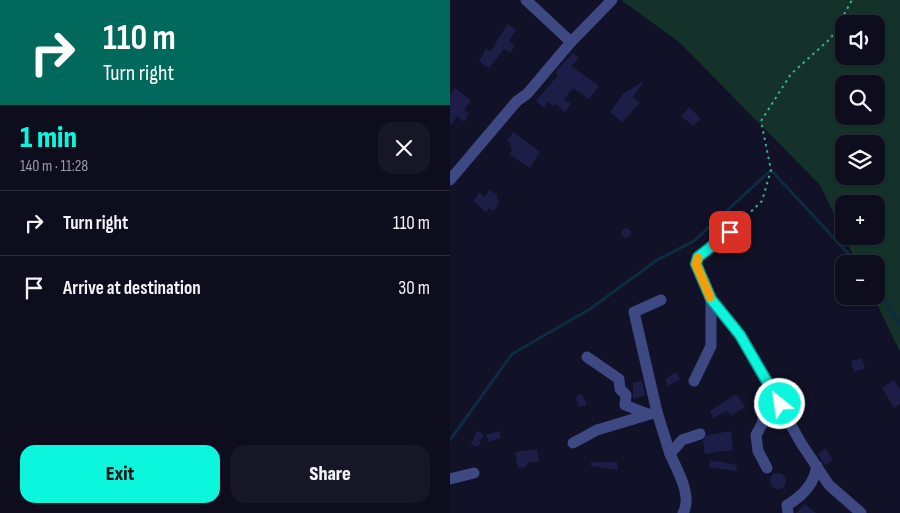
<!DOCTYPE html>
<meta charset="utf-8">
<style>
:root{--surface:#0d0d1d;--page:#161626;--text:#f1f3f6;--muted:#9a9ca4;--line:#2d2d3b;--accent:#0cf6dd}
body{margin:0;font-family:"Sofia Sans Condensed",sans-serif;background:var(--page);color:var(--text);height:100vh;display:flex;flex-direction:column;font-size:19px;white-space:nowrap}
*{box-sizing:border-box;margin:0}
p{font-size:16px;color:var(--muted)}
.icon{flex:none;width:28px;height:28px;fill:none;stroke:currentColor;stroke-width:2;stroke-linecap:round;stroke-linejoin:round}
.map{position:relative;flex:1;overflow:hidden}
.side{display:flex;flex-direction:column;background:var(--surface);width:450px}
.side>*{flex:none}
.hud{background:#00695c;color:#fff;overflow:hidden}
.fabs{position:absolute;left:385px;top:15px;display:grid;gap:10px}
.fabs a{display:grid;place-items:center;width:50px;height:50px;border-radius:10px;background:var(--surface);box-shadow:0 1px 4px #0004,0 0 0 1px var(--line);font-size:25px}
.pin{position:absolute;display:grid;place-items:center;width:42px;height:42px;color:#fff;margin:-21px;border-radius:10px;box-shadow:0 2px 8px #0006}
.me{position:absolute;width:55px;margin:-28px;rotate:330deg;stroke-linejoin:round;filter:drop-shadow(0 0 4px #0008)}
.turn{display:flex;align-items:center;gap:18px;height:105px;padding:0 20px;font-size:22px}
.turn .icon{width:65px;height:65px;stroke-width:2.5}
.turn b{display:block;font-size:35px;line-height:42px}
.round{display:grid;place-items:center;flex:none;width:52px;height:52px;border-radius:15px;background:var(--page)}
.headline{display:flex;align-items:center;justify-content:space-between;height:85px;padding:0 20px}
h1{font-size:30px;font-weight:800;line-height:38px;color:var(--accent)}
.action{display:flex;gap:10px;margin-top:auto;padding:10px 20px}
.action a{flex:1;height:58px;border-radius:15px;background:var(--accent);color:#111;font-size:20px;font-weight:800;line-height:58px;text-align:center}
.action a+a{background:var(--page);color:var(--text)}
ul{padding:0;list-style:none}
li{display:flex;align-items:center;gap:15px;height:65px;padding:0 20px;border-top:1px solid var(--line)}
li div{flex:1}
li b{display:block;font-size:19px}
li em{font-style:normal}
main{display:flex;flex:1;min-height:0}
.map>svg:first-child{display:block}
</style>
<main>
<section class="side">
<div class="hud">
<div class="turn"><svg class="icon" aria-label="right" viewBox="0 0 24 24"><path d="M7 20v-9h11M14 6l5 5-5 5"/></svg><div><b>110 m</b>Turn right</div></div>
</div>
<div class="headline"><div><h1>1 min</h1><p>140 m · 11:28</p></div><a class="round"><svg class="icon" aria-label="close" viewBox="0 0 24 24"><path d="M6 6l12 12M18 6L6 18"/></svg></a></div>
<ul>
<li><svg class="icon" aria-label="right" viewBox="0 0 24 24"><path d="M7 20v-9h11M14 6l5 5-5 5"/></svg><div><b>Turn right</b></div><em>110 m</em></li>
<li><svg class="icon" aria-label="arrive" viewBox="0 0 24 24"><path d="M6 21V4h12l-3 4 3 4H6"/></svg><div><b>Arrive at destination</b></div><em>30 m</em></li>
</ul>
<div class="action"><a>Exit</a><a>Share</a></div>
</section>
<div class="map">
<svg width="450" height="513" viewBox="0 0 450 513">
<rect width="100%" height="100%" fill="#111127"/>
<path fill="#14312a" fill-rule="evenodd" d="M171 0H450V352L423 296H426V264H407L394 236H426V204H394V235L370 185 229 42ZM394 24H426V56H394ZM394 84H426V116H394ZM394 144H426V176H394Z"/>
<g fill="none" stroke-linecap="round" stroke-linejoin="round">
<g stroke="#0d2c44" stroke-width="3">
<path d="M426 287 450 325"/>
<path d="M0 440 62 354 140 309 207 260 244 241 321 170 408 264"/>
</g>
</g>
<g fill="#1d1e47">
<path d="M58 24 66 30 59 41 65 46 60 53 54 49 39 68 29 62 36 48 40 52Z"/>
<path d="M123 53 129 58 121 66 149 86 139 99 123 88 114 99 121 104 115 112 106 104 104 106 98 102 94 108 86 101 108 75 105 72Z"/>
<path d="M195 80 183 97 190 103 172 122 160 112 173 94Z"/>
<path d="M5 88 21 101 14 110 19 114 14 122 7 116 0 126V95Z"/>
<path d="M239 107 251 119 243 126 231 116Z"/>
<path d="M63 132 90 152 80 168 59 154 63 149 60 147 61 144 57 141Z"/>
<path d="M39 190 48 195 46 198 50 201 44 211 39 208 36 212 24 201 29 193 35 197Z"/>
<circle cx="176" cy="233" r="5"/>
<path d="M412 358 415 368 404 372 401 361Z"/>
<path d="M226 372 230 379 218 386 215 379Z"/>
<path d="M444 380 450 390V404L444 408 432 388Z"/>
<path d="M192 381 195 395 183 399V383Z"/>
<path d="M132 394 137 405 129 407 126 396Z"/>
<path d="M286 394 295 407 281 416 277 411 263 418 260 411Z"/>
<path d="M27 431 34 434 28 447 21 444Z"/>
<path d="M49 431 51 438 39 442 36 435Z"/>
<path d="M281 431 283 450 255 454 253 441 257 435Z"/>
<path d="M375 448 383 460 375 465 368 454Z"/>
<path d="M87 449 89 461 77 463 76 467 68 468 65 452Z"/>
<path d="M260 460 287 465 286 471 259 467Z"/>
<path d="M141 462H167L168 470 141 466Z"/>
<circle cx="328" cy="481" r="8"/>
<path d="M355 504 366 513H346Z"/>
</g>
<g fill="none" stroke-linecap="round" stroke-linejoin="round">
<path stroke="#35b593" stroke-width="2" stroke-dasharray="2.5 4" stroke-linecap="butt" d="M287 225 312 201 321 170 311 121 341 74 381 38 402 0"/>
<g stroke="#3e4984" stroke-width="11">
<path d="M121 42 162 0"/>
<path d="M0 180 67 101 77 94 121 42 76 0"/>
<path d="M280 232 248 257 246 264 261 299 290 335 320 388 312 424 306 435 308 451 317 468"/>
<path d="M137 357 169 379 170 389 176 395 175 405 198 414"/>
<path d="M244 381 261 346V299"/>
<path d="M320 388 351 443 379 485 411 513"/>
<path d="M207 412 184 312 211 300"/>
<path d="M123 443 147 430 207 412 220 454"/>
<path d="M0 479 24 473"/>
<path d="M233 513C243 496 227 470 220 454L232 440 250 434"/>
<path d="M338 513 337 505C353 496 364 484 367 466"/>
</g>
</g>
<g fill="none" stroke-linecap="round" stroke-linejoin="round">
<defs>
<path id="route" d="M280 232 248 257 246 264 261 299 290 335 330 404"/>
</defs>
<use href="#route" stroke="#08a090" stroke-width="12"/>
<use href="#route" stroke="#0cf6dd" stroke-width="9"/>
<path stroke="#f59e0b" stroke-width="9" d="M248 258 246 264 260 297"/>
</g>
</svg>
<div class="fabs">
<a><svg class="icon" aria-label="sound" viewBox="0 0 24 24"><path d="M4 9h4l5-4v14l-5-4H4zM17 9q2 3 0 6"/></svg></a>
<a><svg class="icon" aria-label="search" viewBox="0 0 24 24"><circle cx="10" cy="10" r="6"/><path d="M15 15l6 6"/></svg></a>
<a><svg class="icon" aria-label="layers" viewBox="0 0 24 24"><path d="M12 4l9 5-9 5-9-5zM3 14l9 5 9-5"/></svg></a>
<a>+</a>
<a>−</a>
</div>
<div class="pin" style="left:280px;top:232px;background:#d93025"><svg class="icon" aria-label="arrive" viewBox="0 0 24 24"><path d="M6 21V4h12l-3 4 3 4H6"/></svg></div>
<svg class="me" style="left:330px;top:404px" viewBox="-20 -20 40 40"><circle r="17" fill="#0cf6dd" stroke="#fff" stroke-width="3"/><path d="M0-11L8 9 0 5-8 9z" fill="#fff"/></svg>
</div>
</main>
